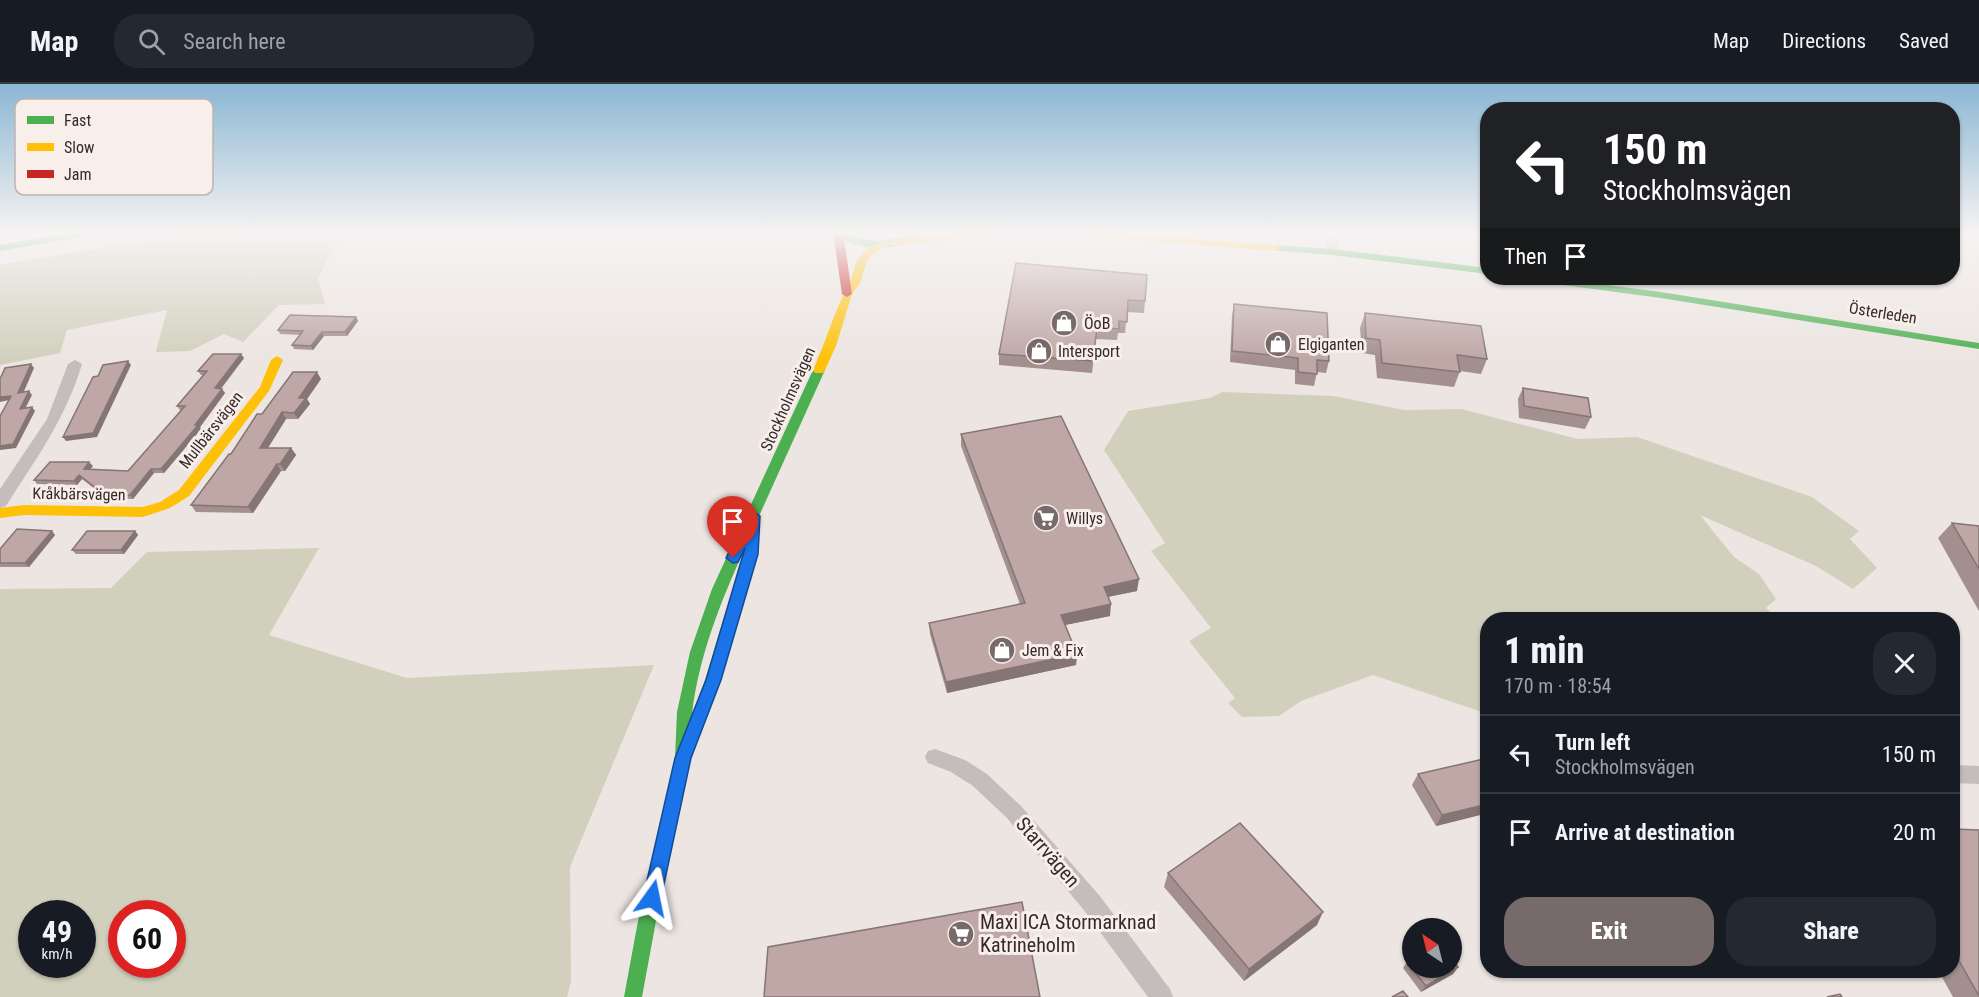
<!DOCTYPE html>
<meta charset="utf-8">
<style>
:root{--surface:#171b24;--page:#242831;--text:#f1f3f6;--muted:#9ea1a6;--line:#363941;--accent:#766b6a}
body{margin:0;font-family:"Roboto Condensed",sans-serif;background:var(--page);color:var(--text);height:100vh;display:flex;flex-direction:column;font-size:22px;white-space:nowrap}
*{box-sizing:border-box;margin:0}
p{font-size:20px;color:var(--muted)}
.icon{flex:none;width:33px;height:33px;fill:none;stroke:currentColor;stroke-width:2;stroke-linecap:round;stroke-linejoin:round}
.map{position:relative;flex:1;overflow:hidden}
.drawer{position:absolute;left:1480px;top:528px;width:480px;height:366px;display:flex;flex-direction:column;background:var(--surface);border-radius:24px;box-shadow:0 2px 4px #0004}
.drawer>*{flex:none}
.hud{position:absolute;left:1480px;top:18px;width:480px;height:183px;border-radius:24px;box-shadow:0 2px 4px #0004;background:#202124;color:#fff;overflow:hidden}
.needle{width:39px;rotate:325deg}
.fabs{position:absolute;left:1402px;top:834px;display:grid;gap:12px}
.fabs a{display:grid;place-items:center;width:60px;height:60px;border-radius:50%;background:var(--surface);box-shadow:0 2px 4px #0004;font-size:30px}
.speed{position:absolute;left:18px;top:816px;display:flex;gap:12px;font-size:30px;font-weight:700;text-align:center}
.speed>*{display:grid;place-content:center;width:78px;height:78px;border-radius:50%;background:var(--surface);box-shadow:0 2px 4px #0004;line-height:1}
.speed small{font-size:15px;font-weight:400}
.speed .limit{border:9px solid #d22;background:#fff;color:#111}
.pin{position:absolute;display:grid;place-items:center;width:51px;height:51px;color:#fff;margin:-62px -26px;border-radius:50% 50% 50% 0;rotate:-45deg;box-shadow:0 0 6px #0007}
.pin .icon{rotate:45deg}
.me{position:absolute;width:66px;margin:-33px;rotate:12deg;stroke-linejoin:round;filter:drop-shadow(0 0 4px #0008)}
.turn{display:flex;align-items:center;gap:21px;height:126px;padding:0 24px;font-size:27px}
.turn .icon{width:78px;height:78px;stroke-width:2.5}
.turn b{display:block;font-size:42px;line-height:51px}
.then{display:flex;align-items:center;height:57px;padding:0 24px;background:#0003;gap:12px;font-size:22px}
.round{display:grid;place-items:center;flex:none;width:63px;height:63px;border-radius:24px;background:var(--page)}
.head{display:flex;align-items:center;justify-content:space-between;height:102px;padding:0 24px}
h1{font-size:36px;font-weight:800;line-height:45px}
.button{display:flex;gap:12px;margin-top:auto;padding:12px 24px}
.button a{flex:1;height:69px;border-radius:24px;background:var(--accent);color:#fff;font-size:24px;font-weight:800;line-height:69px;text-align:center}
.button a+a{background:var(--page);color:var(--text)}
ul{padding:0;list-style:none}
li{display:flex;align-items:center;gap:18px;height:78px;padding:0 24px;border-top:2px solid var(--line)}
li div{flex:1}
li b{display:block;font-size:22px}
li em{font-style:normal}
header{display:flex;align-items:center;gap:36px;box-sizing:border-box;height:84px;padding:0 30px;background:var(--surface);border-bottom:2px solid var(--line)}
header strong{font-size:28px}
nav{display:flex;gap:33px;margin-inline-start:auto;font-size:21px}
.search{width:420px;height:54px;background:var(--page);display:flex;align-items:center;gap:15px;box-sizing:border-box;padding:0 21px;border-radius:24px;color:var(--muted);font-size:22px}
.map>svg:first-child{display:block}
</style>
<header>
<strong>Map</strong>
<div class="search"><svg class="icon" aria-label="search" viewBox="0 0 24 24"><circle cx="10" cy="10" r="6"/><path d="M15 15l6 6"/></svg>Search here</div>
<nav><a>Map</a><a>Directions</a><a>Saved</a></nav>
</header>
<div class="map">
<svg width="1979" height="913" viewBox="0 0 1979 913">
<rect width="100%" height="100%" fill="#ece5e2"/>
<g fill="#d1d0bd" fill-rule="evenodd">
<path d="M193 148H382L362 149 334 162 318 194 325 220 279 221 243 258 224 250 190 267 156 268 167 226 67 246 60 269 0 281V181Z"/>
<path d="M1222 308 1333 312 1404 326 1461 325 1578 355 1637 353 1812 413 1859 447 1850 455 1877 484 1853 505 1816 482 1700 431 1734 473 1759 490 1776 515 1766 524 1779 535 1488 536V630L1373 591 1301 617 1279 632 1242 633 1228 619 1235 614 1189 557 1211 544 1151 467 1165 459 1104 366 1128 327 1210 314Z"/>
<path d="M319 464 269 551 407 594 654 581 570 783 571 897 567 913H0V505L111 504 147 468ZM32 830H82V880H32ZM122 830H172V880H122Z"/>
</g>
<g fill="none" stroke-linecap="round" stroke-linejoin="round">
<g fill="#c5bdbb" fill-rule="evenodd">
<path d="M1327 148H1339L1337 171 1333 172 1327 168Z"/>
<path d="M75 276 82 280C66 334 36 375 6 422L0 424V405L47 335 68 280Z"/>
<path d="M935 665 965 676 987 690 1021 722 1099 811 1170 905 1173 913H1148L1083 825 1007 734 973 702 951 688 928 679 925 673 928 667Z"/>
<path d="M1953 681 1979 682V700L1953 699Z"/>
</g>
<g fill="#4caf50" fill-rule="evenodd">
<path d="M74 148H95L90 151 0 167V161Z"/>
<path d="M833 148C849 148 862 157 879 157 895 157 909 148 925 148 902 168 855 169 833 148Z"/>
<path d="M1275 161 1333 165 1488 184V190L1333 171 1271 166V162Z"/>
<path d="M1528 194H1553L1661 208 1979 259V265L1661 214 1533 197Z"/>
<path d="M819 282 825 286 750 452 757 453 759 456 758 469 721 596 691 674 656 837 642 913H624L638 837 675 674 677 628 690 568 712 505 813 286ZM745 464 705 596 692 630C699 571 721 517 745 464Z"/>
</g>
<g fill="#ffc107" fill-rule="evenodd">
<path d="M965 148H995L990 151 895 162 891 160 874 169 867 177 860 199 852 210 836 262 825 286 823 289H815L813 286C826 258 834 227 849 200 854 192 853 181 859 174 865 164 875 160 886 157L890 159 895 156Z"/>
<path d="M1068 148H1110L1275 161 1280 164 1275 167 1073 151Z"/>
<path d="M277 272 283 276 269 307 189 412 170 424 143 433 24 431 0 434V424L24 421 143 423 160 418 179 406 260 303 271 276Z"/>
</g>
<path fill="#c62828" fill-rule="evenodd" d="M833 148H843L852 210 847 213 842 210Z"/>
</g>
<g fill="#a3908e">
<path d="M1016 179 1145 217 1144 229 1127 228 1125 249H1118L1117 256 1096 255 1092 289 999 281V270Z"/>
<path d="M1234 220 1329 277 1326 289 1317 288 1314 302 1295 300V286L1230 278 1232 231Z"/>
<path d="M1365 229 1487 275 1481 290 1460 287 1454 303 1377 294 1375 271 1362 269 1360 244Z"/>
<path d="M356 233 358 237 347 252H324L313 266 294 265 292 261 300 251 280 250 278 246Z"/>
<path d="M244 274 221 305 225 309 200 343 201 345 164 389H154L133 415 102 414 99 410 100 409 82 395 77 401 37 400 34 396 93 382 90 385 128 387 181 326H180L177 322 203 291H201L198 287Z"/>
<path d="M321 295 307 315 310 320 298 335H286L268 364H291L296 371 285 387H281L253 429 196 428 191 421 262 330Z"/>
<path d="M1523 304 1591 333 1585 345 1519 334 1518 315Z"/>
<path d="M961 350 1137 507 1108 513 1110 532 1065 541 1077 570 1076 581 947 609 930 550 929 539 1020 520 961 362Z"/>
<path d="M1952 439 1979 442V527L1938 454Z"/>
<path d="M135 447 138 451 124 470H76L72 466Z"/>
<path d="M55 451 29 483H0V465Z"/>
<path d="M1488 674V729L1436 742 1412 701 1418 690Z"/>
<path d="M1953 745 1979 913H1953L1938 886H1953Z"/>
<path d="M1168 789 1317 841 1244 897 1164 803Z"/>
<path d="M1407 878 1458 883 1453 890 1421 908 1403 884Z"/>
</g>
<g fill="#857574">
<path d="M356 233 358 237 347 252 345 248Z"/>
<path d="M322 248 324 252 313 266 311 262Z"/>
<path d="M241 270 244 274 218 308 215 304Z"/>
<path d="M128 277 131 281 97 353 66 357 63 353Z"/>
<path d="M31 280 34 284 22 312 18 309Z"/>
<path d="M317 288 321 295 307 315 310 320 298 335 294 329 299 314Z"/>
<path d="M222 305 225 309 200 343 201 345 164 389 161 385Z"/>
<path d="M29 307 32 311 23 329 20 325Z"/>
<path d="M11 312 14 315 0 318V313Z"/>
<path d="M32 323 35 327 16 364 0 366V362Z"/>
<path d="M282 328 286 335 264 370 260 364Z"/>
<path d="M291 364 296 371 285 387 280 380Z"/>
<path d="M89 378 93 382 87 389 84 385Z"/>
<path d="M277 380 281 387 253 429 248 423Z"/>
<path d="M151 385 154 389 133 415 130 411Z"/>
<path d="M79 391 82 395 77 401 74 397Z"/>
<path d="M52 447 55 451 29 483 25 479Z"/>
<path d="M135 447 138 451 124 470 121 466Z"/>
<path d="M1139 495 1137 507 1102 514 1104 503Z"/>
<path d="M1111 520 1110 532 1060 542 1061 531Z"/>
<path d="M1077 570 1076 581 947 609 946 598Z"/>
<path d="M1488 720V729L1436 742 1442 731Z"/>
<path d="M1323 828 1317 841 1244 897 1249 885Z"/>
<path d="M1458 883 1453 890 1421 908 1426 902Z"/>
</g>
<g fill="#bea7a5" stroke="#857574" stroke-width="1.5">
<path d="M1016 179 1147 191 1145 217 1128 216 1127 238 1119 237V245L1097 243 1093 277 999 270Z"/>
<path d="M1234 220 1327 229 1329 277 1317 276V290L1298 288V274L1232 267Z"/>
<path d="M1365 229 1481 242 1487 275 1457 271 1460 288 1382 279 1380 256 1366 254Z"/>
<path d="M290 231 356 233 345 248H322L311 262 292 261 303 247 278 246Z"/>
<path d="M213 270H241L215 304 222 305 195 341H198L161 385H151L130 411 99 410 101 408 79 391 74 397 34 396 50 378H89L84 385 128 387 185 322H177L207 287H198Z"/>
<path d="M128 277 93 349 63 353 93 293 98 292 103 281Z"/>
<path d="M31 280 18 309 29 307 20 325 32 323 13 360 0 362V332L11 312 0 313V295L5 284Z"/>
<path d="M293 288H317L299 314H306L294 329 282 328 260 364H291L280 380H277L248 423 191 421 229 370H231L257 330H262Z"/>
<path d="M1523 304 1588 314 1591 333 1524 322Z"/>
<path d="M1061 332 1139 495 1104 503 1111 520 1061 531 1077 570 946 598 929 539 1025 519 961 350Z"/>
<path d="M1952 439 1979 442V485Z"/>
<path d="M17 445 52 447 25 479H0V465Z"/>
<path d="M87 447H135L121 466H72Z"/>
<path d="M1488 674V720L1442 731 1418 690Z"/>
<path d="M1240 739 1323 828 1249 885 1168 789Z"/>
<path d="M1953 745 1979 746V912L1953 866Z"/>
<path d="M1022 818 1040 913H764L768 863Z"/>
<path d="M1413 874V884H1452V876L1458 883 1426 902 1407 878Z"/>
<path d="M1403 907 1408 913H1392Z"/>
<path d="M1840 910 1842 913H1827Z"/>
</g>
<linearGradient id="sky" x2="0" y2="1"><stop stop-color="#8bb7d4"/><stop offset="0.54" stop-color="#f6f3f2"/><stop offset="1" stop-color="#f6f3f2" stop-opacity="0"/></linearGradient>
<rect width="1979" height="276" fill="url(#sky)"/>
<path fill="#1a73e8" stroke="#114b97" stroke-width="1.5" d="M753 427 760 432 758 470 721 596 691 674 661 814 659 820 652 822 646 820 643 814 675 674 706 596 745 464 738 478 733 479 726 474 748 429Z"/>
<defs>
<symbol id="shop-disc" viewBox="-11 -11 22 22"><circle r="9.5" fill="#766b6a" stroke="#f8eeea"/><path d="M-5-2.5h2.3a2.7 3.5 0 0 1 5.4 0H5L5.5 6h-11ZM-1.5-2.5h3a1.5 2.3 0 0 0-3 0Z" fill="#fff"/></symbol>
<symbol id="supermarket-disc" viewBox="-11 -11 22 22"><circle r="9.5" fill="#766b6a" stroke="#f8eeea"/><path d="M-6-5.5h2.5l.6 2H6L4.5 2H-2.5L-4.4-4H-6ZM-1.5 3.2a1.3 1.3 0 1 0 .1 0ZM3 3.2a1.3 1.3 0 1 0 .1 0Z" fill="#fff"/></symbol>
</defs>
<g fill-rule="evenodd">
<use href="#shop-disc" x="1049" y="224" width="30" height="30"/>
<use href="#shop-disc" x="1263" y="245" width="30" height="30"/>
<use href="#shop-disc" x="1024" y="252" width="30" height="30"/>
<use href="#supermarket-disc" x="1031" y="419" width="30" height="30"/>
<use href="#shop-disc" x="987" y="551" width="30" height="30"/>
<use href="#supermarket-disc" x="946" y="835" width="30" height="30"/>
</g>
<g text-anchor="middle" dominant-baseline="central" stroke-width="6" stroke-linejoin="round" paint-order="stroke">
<g font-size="16" fill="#362a29" stroke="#f8eeea">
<text transform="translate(1883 229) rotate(9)">Österleden</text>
<text transform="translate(788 315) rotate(-66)">Stockholmsvägen</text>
<text transform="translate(211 346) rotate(-52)">Mullbärsvägen</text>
<text transform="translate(79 410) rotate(1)">Kråkbärsvägen</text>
</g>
<g font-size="16" fill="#362a29" stroke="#f8eeea" text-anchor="start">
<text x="1084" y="239">ÖoB</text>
<text x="1298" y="260">Elgiganten</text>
<text x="1058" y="267">Intersport</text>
<text x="1066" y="434">Willys</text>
<text x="1022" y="566">Jem &amp; Fix</text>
</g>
<g font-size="20" fill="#362a29" stroke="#f8eeea">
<text transform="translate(1048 768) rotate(49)">Starrvägen</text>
</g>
<g font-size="20" fill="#362a29" stroke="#f8eeea" text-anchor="start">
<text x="980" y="838">Maxi ICA Stormarknad<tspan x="980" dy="23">Katrineholm</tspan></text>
</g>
</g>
<rect x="15" y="15" width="198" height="96" rx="9" fill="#f8eeea" stroke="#beb3b0" stroke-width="1.5"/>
<rect x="27" y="32" width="27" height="8" fill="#4caf50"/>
<rect x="27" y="59" width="27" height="8" fill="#ffc107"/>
<rect x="27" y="86" width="27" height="8" fill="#c62828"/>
<g font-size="16" fill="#362a29">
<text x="64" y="42">Fast</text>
<text x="64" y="69">Slow</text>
<text x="64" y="96">Jam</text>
</g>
</svg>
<div class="fabs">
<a><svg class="needle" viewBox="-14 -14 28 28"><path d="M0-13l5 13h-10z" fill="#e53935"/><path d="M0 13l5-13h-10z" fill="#9ea1a6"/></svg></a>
</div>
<div class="speed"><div>49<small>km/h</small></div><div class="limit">60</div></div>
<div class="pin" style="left:733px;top:474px;background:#d93025"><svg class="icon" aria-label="arrive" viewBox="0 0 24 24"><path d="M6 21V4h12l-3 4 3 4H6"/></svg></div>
<svg class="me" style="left:652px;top:814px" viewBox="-20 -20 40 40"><path d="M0-17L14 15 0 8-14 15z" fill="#1a73e8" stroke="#fff" stroke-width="4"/></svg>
<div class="hud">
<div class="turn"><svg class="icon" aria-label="left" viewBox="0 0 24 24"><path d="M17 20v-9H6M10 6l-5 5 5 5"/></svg><div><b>150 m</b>Stockholmsvägen</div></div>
<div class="then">Then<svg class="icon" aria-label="arrive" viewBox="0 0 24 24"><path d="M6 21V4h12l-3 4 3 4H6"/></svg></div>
</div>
<section class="drawer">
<div class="head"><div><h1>1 min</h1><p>170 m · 18:54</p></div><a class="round"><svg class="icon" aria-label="close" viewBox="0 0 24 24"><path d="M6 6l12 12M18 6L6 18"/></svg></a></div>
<ul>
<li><svg class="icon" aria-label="left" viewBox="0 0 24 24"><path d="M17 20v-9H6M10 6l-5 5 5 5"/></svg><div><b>Turn left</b><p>Stockholmsvägen</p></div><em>150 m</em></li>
<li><svg class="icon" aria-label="arrive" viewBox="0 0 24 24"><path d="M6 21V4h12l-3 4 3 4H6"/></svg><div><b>Arrive at destination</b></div><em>20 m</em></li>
</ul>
<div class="button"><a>Exit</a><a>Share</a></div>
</section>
</div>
